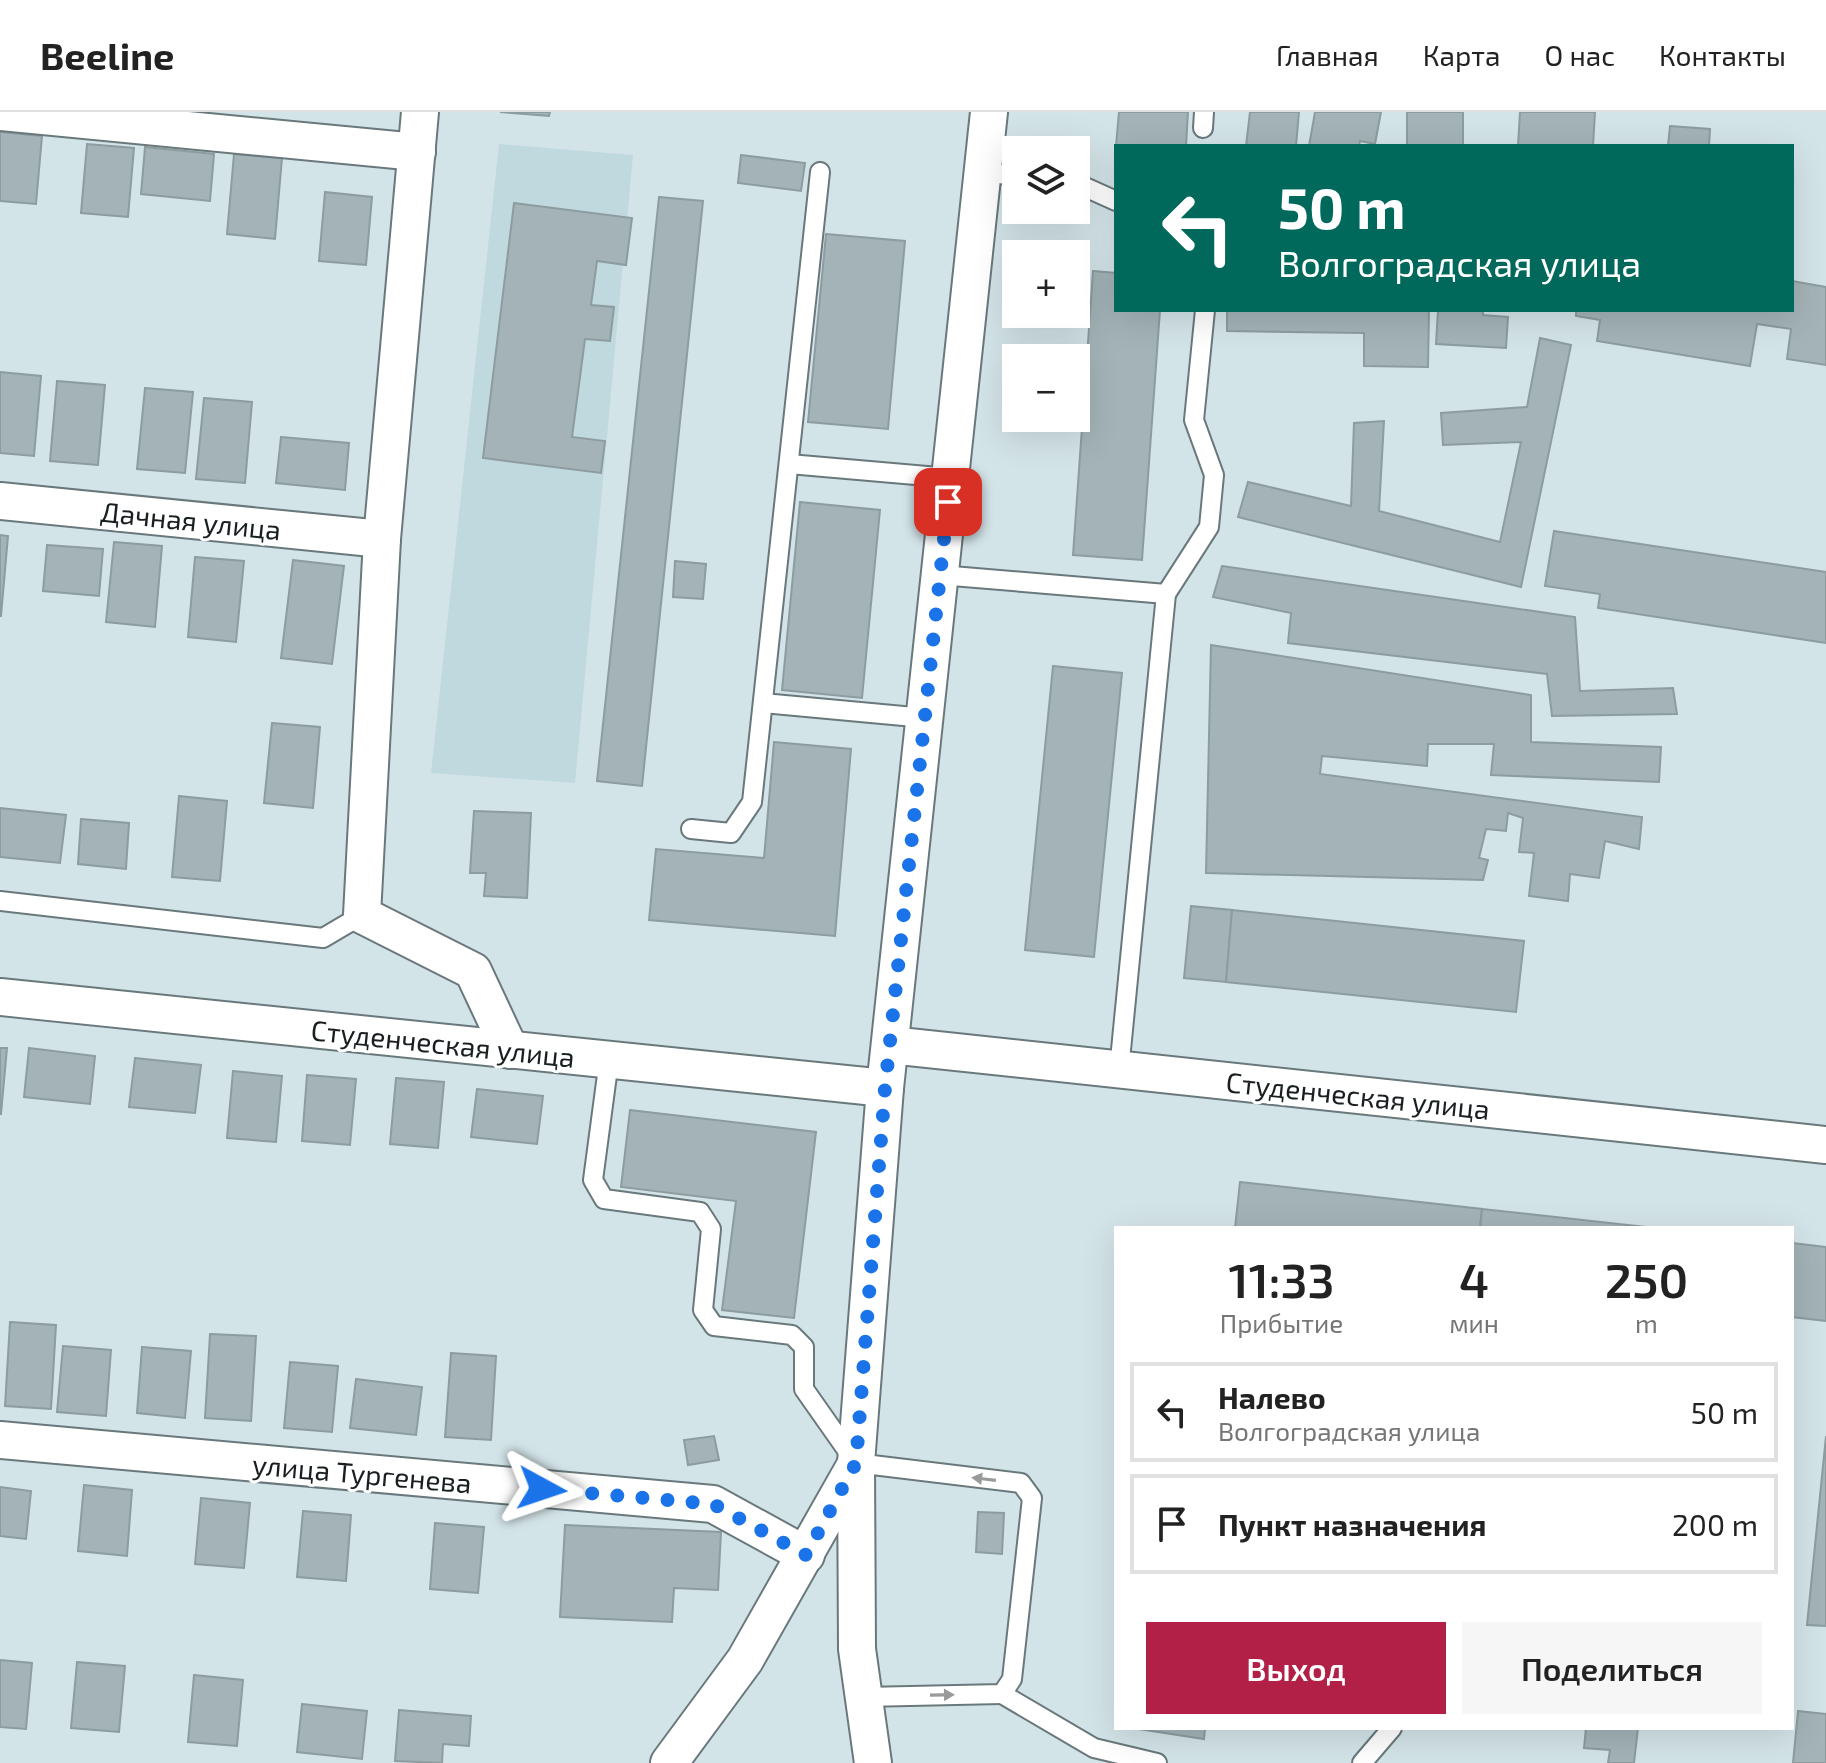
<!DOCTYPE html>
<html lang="ru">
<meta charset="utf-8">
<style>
:root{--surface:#fff;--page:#f6f6f6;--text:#222;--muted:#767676;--line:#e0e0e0;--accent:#b22047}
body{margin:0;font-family:"Exo 2",sans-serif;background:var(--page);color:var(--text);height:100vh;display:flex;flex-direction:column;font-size:30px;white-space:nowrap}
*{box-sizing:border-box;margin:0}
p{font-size:26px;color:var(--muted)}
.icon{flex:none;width:44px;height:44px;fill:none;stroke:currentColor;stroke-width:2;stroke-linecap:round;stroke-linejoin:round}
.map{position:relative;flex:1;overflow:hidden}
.drawer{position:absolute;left:1114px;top:1114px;width:680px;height:504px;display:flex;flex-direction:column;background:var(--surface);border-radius:0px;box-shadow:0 8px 32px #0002}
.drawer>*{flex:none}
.top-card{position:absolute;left:1114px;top:32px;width:680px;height:168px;border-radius:0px;box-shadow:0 8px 32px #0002;background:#00695c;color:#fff;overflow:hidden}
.controls{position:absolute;left:1002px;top:24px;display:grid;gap:16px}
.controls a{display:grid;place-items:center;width:88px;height:88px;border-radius:0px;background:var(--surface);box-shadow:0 8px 32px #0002;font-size:40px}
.pin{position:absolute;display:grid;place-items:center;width:68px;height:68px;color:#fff;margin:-34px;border-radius:16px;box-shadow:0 4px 12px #0006}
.me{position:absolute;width:88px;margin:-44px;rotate:95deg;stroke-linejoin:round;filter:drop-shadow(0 0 6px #0008)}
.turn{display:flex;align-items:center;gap:28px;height:168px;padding:0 32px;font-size:36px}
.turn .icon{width:104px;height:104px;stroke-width:2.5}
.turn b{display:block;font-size:56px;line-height:68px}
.eta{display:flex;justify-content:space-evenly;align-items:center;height:136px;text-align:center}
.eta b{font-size:48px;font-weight:600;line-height:56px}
.cta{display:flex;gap:16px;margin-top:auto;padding:16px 32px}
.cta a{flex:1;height:92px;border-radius:0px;background:var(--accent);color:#fff;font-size:32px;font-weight:600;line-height:92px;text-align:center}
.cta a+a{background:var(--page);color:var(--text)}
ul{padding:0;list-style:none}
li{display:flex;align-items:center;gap:24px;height:100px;margin:0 16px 12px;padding:0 16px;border:4px solid var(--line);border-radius:0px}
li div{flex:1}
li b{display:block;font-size:30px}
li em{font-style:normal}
header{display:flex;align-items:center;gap:48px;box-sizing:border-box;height:112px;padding:0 40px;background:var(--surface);border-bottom:2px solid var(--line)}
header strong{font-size:38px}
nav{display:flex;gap:44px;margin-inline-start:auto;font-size:28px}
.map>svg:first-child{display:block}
</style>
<header>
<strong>Beeline</strong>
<nav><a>Главная</a><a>Карта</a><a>О нас</a><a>Контакты</a></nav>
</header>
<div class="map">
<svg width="1826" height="1651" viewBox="0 0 1826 1651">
<rect width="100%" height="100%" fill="#d3e4e8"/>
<path fill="#c0d9df" d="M499 32 633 43 575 671 431 661Z"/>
<g fill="#a3b3b7" stroke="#8c9c9f" stroke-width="2">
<path d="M500 0H550L549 4Z"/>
<path d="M1119 0H1188L1186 34H1116Z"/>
<path d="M1250 0H1299L1296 34H1246Z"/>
<path d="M1315 0H1381L1375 32 1360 29 1359 34H1309Z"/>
<rect x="1407" y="0" width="56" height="34"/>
<path d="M1520 0H1595L1593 34H1518Z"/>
<path d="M1670 14 1710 17 1709 34H1668Z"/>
<path d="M0 20 42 24 36 92 0 89Z"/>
<path d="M87 32 134 36 128 105 81 101Z"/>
<path d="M145 35 214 42 210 89 141 82Z"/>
<path d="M234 42 282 46 275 127 227 122Z"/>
<path d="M741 43 805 51 801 79 738 71Z"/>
<path d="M325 80 372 85 366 153 319 149Z"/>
<path d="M659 85 703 89 642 674 597 669Z"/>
<path d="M514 91 632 106 626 153 597 149 591 193 614 195 610 229 585 227 572 325 605 329 601 361 483 346Z"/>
<path d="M826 122 905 129 888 317 808 310Z"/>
<path d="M1093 159 1116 161V198H1160L1142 448 1073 443Z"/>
<path d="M1792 169 1826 175V253L1787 247 1791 217 1757 212 1750 254 1597 229 1600 208 1576 204V198H1792Z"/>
<path d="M1227 198H1429L1428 255 1364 254V221L1227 219Z"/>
<path d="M1438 198H1483V203L1508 205 1506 236 1436 232Z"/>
<path d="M1540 226 1571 233 1521 475 1238 405 1248 370 1351 394 1354 311 1384 309 1379 399 1500 430 1521 330 1443 333 1441 301 1527 295Z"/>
<path d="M0 260 41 264 34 344 0 341Z"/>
<path d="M57 269 105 273 98 353 50 349Z"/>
<path d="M145 276 193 280 185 361 137 357Z"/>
<path d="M204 286 252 290 245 371 196 367Z"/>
<path d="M281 325 349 331 345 378 276 371Z"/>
<path d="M800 390 880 398 862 586 782 578Z"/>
<path d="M1554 419 1826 460V531L1598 496 1600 482 1545 474Z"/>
<path d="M0 423 8 424 1 504H0Z"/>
<path d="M114 430 162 434 155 515 106 510Z"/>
<path d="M47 433 103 437 99 484 43 479Z"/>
<path d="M195 445 244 449 236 530 188 525Z"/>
<path d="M293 448 344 454 332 552 281 546Z"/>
<path d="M675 449 706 452 703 487 673 485Z"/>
<path d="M1222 454 1575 505 1580 579 1673 576 1677 602 1552 604 1547 562 1288 531 1291 501 1213 485Z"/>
<path d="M1211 533 1531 583V630L1661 635 1659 670 1491 663 1494 632H1428L1427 654 1322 644 1320 662 1642 705 1639 737 1605 729 1599 766 1570 762 1568 789 1529 784 1534 741 1519 740 1523 706 1508 701 1506 719 1486 717 1479 746 1488 748 1483 768 1206 761Z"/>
<path d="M1053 554 1122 561 1094 845 1025 838Z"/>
<path d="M272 611 320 615 313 696 264 691Z"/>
<path d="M774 630 851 637 835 824 649 808 656 737 764 746Z"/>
<path d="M179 684 227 689 220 769 172 765Z"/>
<path d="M0 696 66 703 60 751 0 745Z"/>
<path d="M474 699 531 701 527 786 484 784 486 761H470Z"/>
<path d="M81 707 129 711 126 757 78 752Z"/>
<path d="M1191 794 1232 798 1226 870 1184 866Z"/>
<path d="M1232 798 1524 829 1516 900 1226 870Z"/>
<path d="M0 936H7L1 1002H0Z"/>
<path d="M29 936 95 944 90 992 24 985Z"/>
<path d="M135 946 201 953 195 1001 129 995Z"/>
<path d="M233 959 282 964 276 1030 227 1026Z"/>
<path d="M307 963 356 967 350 1033 302 1029Z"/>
<path d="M396 966 444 970 438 1036 390 1032Z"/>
<path d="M477 977 543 984 537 1032 471 1025Z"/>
<path d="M630 998 816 1020 794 1206 722 1198 736 1089 621 1075Z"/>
<path d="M1240 1070 1482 1097 1480 1116H1235Z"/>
<path d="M1482 1097 1655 1116H1480Z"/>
<path d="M1792 1131 1826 1135V1209L1792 1205Z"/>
<path d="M10 1210 56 1213 51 1297 5 1294Z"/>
<path d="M210 1222 256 1224 251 1309 205 1306Z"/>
<path d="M63 1234 111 1238 106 1304 57 1300Z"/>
<path d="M142 1235 191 1239 185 1306 137 1301Z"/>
<path d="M451 1241 496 1244 491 1328 445 1325Z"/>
<path d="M290 1250 338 1254 332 1320 284 1316Z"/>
<path d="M356 1267 422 1275 416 1323 350 1316Z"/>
<path d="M714 1324 719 1348 688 1353 684 1328Z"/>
<path d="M1826 1324V1514L1807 1513Z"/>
<path d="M84 1373 132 1378 127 1444 78 1439Z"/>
<path d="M0 1375 31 1379 26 1427 0 1424Z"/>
<path d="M201 1386 250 1391 244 1456 195 1452Z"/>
<path d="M303 1399 351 1403 346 1469 297 1465Z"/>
<path d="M978 1400 1004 1401 1002 1442 976 1440Z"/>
<path d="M435 1411 484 1415 478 1481 430 1477Z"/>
<path d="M565 1413 721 1420 718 1478 674 1476 672 1510 560 1505Z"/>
<path d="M0 1548 32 1551 26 1617 0 1615Z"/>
<path d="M77 1550 125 1554 119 1620 71 1616Z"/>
<path d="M194 1563 243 1568 237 1634 188 1630Z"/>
<path d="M302 1592 367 1599 362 1647 297 1640Z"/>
<path d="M399 1598 471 1604 469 1634 443 1632 442 1651 395 1649Z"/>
<path d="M1798 1599 1826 1602V1651H1793Z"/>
<path d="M1132 1616H1205L1204 1627Z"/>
<path d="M1586 1616H1638L1634 1651H1608L1610 1638 1584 1636Z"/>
</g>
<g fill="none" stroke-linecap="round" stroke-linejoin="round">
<defs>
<g id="lane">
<path d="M1203 16 1204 0"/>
<path d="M983 60 1016 64"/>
<path d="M1076 71 1116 89"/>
<path d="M789 352 950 366"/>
<path d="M940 463 1166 482 1119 958"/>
<path d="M1166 482 1209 415 1214 363 1194 308 1205 198"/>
<path d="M763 591 925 606"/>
<path d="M691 717 731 721 752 690 820 60"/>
<path d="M0 789 323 826 362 803"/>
<path d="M609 948 593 1068 604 1087 700 1100 711 1117 703 1198 714 1214 792 1223 804 1235V1277L856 1351 1021 1371 1032 1386 1012 1567 1002 1582 864 1585"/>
<path d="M1002 1582 1094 1636 1157 1651"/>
<path d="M1362 1651 1392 1616"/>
</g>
<g id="street">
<path d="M0 0 417 40"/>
<path d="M420 0 382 427 362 803 473 859 510 938"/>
<path d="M0 389 382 427"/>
<path d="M0 885 885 976"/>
<path d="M890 933 1826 1033"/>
<path d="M0 1328 713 1392 806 1443"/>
<path d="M669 1651 745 1548 855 1354"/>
<path d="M873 1651 857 1537 856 1351 885 976 989 0"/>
</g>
</defs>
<use href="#lane" stroke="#69787b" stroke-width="22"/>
<use href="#street" stroke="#69787b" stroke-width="40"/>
<use href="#lane" stroke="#fff" stroke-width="18"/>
<use href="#street" stroke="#fff" stroke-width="36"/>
</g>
<defs><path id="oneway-solid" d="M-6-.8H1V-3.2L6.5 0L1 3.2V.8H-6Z" transform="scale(2)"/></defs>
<g fill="#989a9b">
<use href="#oneway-solid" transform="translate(984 1367) rotate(-173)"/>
<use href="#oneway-solid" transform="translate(942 1583) rotate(-1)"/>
</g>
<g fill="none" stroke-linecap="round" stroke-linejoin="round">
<path stroke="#1a73e8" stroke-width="14" stroke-dasharray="0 25.2" d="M542 1377 713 1392 806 1443 856 1351 885 976 948 390"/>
</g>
<g text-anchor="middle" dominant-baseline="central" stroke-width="6" stroke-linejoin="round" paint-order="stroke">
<g font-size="28" fill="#191f20" stroke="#fff">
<text transform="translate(191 408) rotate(6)">Дачная улица</text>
<text transform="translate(443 931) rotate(6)">Студенческая улица</text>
<text transform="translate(1358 983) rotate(6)">Студенческая улица</text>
<text transform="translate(362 1361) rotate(5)">улица Тургенева</text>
</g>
</g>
</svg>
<div class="controls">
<a><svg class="icon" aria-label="layers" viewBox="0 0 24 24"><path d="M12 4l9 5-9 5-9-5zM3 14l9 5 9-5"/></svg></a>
<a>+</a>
<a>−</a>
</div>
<div class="pin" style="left:948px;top:390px;background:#d93025"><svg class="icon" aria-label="arrive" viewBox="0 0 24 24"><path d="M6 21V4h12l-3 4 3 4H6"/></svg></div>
<svg class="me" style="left:542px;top:1377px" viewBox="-20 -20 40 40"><path d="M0-17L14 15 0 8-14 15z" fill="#1a73e8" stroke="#fff" stroke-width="4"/></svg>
<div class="top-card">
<div class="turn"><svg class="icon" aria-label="left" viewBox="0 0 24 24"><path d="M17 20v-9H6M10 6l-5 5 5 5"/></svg><div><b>50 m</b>Волгоградская улица</div></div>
</div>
<section class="drawer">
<div class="eta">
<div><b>11:33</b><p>Прибытие</p></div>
<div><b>4</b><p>мин</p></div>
<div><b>250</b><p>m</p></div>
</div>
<ul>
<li><svg class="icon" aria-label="left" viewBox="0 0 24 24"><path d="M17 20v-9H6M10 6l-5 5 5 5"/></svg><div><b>Налево</b><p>Волгоградская улица</p></div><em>50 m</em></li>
<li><svg class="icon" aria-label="arrive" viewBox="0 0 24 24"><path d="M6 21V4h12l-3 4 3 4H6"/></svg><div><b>Пункт назначения</b></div><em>200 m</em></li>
</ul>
<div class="cta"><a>Выход</a><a>Поделиться</a></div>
</section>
</div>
